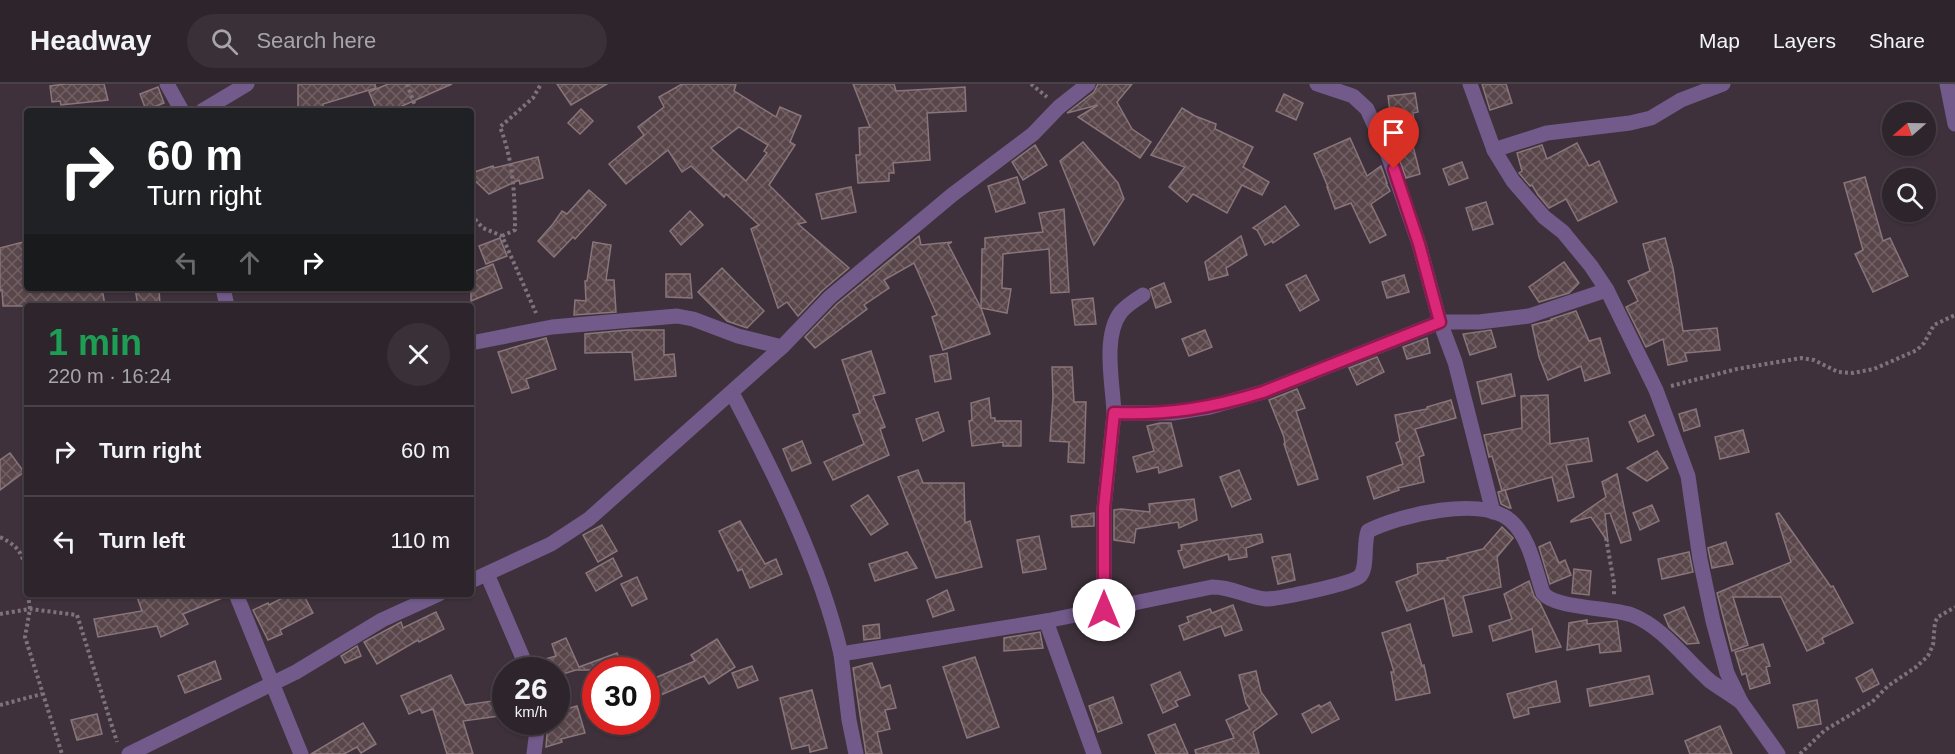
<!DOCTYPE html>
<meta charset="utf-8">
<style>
:root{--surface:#2e252c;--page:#3a3138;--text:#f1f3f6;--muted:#a7a5a9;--line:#494248}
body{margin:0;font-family:Helvetica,sans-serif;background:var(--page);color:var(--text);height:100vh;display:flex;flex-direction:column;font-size:22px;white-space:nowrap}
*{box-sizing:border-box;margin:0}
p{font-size:20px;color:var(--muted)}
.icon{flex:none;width:33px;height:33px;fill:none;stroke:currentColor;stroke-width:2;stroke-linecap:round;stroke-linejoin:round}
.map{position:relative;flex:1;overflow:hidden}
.side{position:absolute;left:24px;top:219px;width:450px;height:294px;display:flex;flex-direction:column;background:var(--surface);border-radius:6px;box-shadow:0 2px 4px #0004,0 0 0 2px var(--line)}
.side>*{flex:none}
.hud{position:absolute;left:24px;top:24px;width:450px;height:183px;border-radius:6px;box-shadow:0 2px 4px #0004,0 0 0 2px var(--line);background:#202124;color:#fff;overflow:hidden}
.needle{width:39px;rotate:250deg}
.fabs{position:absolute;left:1882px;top:18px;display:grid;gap:12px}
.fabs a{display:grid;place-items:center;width:54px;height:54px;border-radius:50%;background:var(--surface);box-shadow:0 2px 4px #0004,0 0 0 2px var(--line);font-size:30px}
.speed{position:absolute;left:492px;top:573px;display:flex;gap:12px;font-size:30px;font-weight:700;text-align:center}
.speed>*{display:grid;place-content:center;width:78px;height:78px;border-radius:50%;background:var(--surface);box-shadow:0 2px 4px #0004,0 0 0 2px var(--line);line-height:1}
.speed small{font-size:15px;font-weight:400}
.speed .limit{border:9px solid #d22;background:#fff;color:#111}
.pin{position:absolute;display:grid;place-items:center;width:51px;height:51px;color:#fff;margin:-62px -26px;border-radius:50% 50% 50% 0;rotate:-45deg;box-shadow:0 0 6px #0007}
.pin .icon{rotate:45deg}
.me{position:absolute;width:66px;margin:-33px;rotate:0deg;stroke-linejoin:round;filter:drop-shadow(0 0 4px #0008)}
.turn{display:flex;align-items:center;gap:21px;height:126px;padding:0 24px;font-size:27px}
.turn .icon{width:78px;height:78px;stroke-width:2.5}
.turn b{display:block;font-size:42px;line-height:51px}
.lanes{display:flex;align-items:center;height:57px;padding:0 24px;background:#0003;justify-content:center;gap:30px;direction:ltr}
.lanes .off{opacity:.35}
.round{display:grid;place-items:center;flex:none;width:63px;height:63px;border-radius:32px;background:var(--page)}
.overview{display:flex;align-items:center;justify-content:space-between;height:102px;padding:0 24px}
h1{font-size:36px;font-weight:800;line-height:45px;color:#1e9e55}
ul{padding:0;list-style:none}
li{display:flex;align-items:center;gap:18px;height:90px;padding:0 24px;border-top:2px solid var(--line)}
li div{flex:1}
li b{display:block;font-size:22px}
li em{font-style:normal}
header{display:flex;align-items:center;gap:36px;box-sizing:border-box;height:84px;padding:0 30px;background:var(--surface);border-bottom:2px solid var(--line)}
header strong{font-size:28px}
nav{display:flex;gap:33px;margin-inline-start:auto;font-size:21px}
.search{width:420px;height:54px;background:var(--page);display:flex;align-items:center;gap:15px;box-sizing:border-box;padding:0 21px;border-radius:33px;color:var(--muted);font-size:22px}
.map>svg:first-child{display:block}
</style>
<header>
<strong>Headway</strong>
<div class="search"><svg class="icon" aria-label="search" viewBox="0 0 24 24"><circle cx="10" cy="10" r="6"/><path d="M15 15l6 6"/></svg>Search here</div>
<nav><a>Map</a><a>Layers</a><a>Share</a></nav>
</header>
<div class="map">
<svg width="1955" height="670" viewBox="0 0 1955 670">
<defs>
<pattern id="building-cross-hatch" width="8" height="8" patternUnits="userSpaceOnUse" patternTransform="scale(1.5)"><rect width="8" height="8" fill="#59464b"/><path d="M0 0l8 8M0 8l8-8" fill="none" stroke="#716064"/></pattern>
</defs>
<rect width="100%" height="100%" fill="#3e313b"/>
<g fill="url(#building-cross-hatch)" stroke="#89757a" stroke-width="1.5" fill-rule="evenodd">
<path d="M65 0H104L108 16 61 21 60 17 52 18 50 2Z"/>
<path d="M298 0H375L376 4 323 20V27H298Z"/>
<path d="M388 0H452L402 22V27H377L369 8Z"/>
<path d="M557 0H607L571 21Z"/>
<path d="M682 0H736L734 7 776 33 780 23 801 32 790 58 795 61 769 101 806 138 798 140 849 184 823 206 798 232 787 218 778 224 751 145 759 141 726 110 724 113 691 82 682 88 668 66 626 100 609 80 644 51 638 43 664 23 659 13ZM739 43 768 61 764 67 767 69 746 97 711 64Z"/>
<path d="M853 0H894L896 7 965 3 966 27 927 29 930 76 893 79 894 89H889V97L858 99 856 71H860L859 44 870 43Z"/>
<path d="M1098 0H1132L1117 18 1132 45 1151 58 1140 74 1078 33 1098 21 1067 29 1094 8Z"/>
<path d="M1482 0H1506L1512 19 1490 26Z"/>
<path d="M158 3 164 19 146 26 140 10Z"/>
<path d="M1415 9 1418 28 1413 29 1416 50H1410L1420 90 1406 94 1394 61 1388 12Z"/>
<path d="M1284 10 1303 19 1296 36 1276 27Z"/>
<path d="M1182 24 1195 32 1216 40 1215 45 1253 63 1243 83 1269 98 1262 111 1242 101 1227 129 1193 110 1187 118 1169 103 1185 83 1151 71Z"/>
<path d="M581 25 593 37 580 50 568 39Z"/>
<path d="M1350 54 1367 92 1381 82 1387 99H1386L1390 107 1371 120 1386 151 1370 159 1351 119 1335 125 1327 103H1328L1314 70Z"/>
<path d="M1083 58 1118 99 1124 115 1094 161 1060 77Z"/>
<path d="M1577 59 1589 82 1599 77 1617 118 1578 137 1566 115 1549 124 1538 111 1532 101 1530 102 1519 89 1522 87 1517 69 1542 61 1547 75Z"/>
<path d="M1035 61 1047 81 1023 96 1012 78Z"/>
<path d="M538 73 543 94 520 100 519 96 489 110 471 93V89L493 82 494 84Z"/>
<path d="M1462 78 1468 94 1449 101 1443 85Z"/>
<path d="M1017 93 1025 119 996 128 988 102Z"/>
<path d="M1865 93 1883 157 1890 154 1908 192 1873 208 1855 170 1863 166 1844 99Z"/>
<path d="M851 103 856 128 822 135 816 110Z"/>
<path d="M589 106 606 121 575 155 573 153 554 173 538 157 553 140 562 127 567 130Z"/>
<path d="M1486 118 1493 140 1473 146 1466 124Z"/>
<path d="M1285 122 1299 141 1273 159 1272 157 1265 161 1257 146 1253 144Z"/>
<path d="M1064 125 1069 208 1051 209 1049 165 1003 170 1002 204 1011 205 1007 229 981 224 982 165H985V154L1043 148 1039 129Z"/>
<path d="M690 127 703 141 681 161 670 147Z"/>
<path d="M919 152 921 161 952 158 948 160 981 224 990 250 943 266 932 233 937 231 914 179 884 196 889 204 864 221 867 225 815 264 805 253 837 220Z"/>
<path d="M1241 152 1247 171 1226 184 1228 191 1209 196 1205 178Z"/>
<path d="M500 154 507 172 486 180 479 162Z"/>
<path d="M1665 154 1673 184 1683 247 1717 244 1720 266 1685 269 1687 277 1668 281 1663 255 1646 263 1626 223 1638 217 1628 197 1650 187 1643 160Z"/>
<path d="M27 157V204H102L105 222H3L2 206 0 207V164Z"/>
<path d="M593 158 611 161 606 196H614L616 228 574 231 575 216 586 217 585 197H587Z"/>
<path d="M1564 178 1579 199 1569 209 1539 218 1529 203Z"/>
<path d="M493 180 502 204 471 217V189Z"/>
<path d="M722 184 764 227 747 244 727 237 698 208Z"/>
<path d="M666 190H690L692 214 666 213Z"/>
<path d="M1306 191 1319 216 1300 227 1286 201Z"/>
<path d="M1404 191 1409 208 1387 214 1382 198Z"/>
<path d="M1164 199 1171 218 1156 224 1150 205Z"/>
<path d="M135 204H159L160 222H138Z"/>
<path d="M1093 214 1096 240 1075 241 1072 216Z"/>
<path d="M1576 227 1589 257 1600 254 1610 289 1585 297 1581 282 1548 296 1539 273 1532 241 1552 236 1551 235Z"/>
<path d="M628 246H664V271L674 270 676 292 635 296 632 268 585 269V250Z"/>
<path d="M1205 246 1212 263 1189 272 1182 255Z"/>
<path d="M1491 246 1496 263 1470 271 1463 250Z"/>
<path d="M546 254 556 285 526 295 529 304 512 309 498 268Z"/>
<path d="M1427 254 1430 269 1407 275 1403 263Z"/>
<path d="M871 267 885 309 873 312 885 343 880 345 889 371 833 396 824 378 864 360 853 331 860 329 842 276Z"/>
<path d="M947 269 951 295 935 298 930 272Z"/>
<path d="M1377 273 1384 288 1357 301 1349 284Z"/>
<path d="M1052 283H1072L1074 318H1086L1084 379 1068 378 1069 358 1050 357 1053 313Z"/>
<path d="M1511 290 1515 312 1482 320 1477 298Z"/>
<path d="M1297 305 1305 324 1296 327 1318 395 1298 401 1284 360H1285L1284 353 1269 316Z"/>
<path d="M1548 311 1550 360 1588 354 1592 377 1566 381 1574 413 1558 417 1552 393 1502 407 1492 372 1489 373 1484 351 1522 344 1521 312Z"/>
<path d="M989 314 991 334H995V337H1021V362H1003V358L972 362 969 337 972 336 971 319Z"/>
<path d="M1451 316 1456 334 1415 345 1424 371 1419 373 1424 398 1398 404 1399 406 1374 415 1367 393 1403 380 1396 359 1400 357 1395 331 1427 325V323Z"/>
<path d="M1696 325 1700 342 1684 347 1679 330Z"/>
<path d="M938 328 944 347 923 357 916 335Z"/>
<path d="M1645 331 1654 351 1638 358 1629 338Z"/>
<path d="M1160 339H1171L1182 382 1159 389 1158 383 1137 388 1133 373 1154 367 1147 342Z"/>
<path d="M1743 346 1749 368 1720 375 1715 353Z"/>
<path d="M802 357 811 379 792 387 783 365Z"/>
<path d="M1657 367 1668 384 1647 397 1627 384Z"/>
<path d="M10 369 24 388 0 406V376Z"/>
<path d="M918 386 923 399H964L965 439 970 437 982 483 936 494 898 393Z"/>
<path d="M1239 386 1251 415 1232 423 1220 393Z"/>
<path d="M1617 390 1631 456 1621 459 1610 429 1605 430 1608 458 1591 433 1571 438V437L1606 413 1602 398Z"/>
<path d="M1505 406 1511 424H1509L1501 420 1498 408Z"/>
<path d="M868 411 888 440 871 451 851 422Z"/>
<path d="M1194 415 1197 436 1179 444 1178 438 1136 445 1134 459 1114 456V426L1121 425 1150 428 1149 420Z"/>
<path d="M1652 421 1659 437 1640 446 1633 429Z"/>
<path d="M1094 429V442L1072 443 1071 432Z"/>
<path d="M1779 429 1831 503 1833 502 1853 539 1822 554 1824 559 1807 567 1781 513H1733L1748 561 1732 567 1717 509 1791 478 1776 430Z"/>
<path d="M740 437 765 480 776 475 782 490 750 504 742 485 738 487 719 447Z"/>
<path d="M602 441 617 467 598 478 583 451Z"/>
<path d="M1502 443 1513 454 1497 473 1501 503 1463 512 1472 548 1453 552 1444 514 1407 527 1396 498 1418 490 1417 480 1448 476 1447 474 1483 465Z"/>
<path d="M1261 450 1263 458 1246 464 1247 473 1229 476 1228 470 1184 484 1178 467 1182 466 1181 461Z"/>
<path d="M1039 452 1046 485 1023 489 1017 456Z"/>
<path d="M1550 458 1559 479 1565 476 1571 491 1550 500 1539 463Z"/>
<path d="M1726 458 1733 480 1712 484 1708 464Z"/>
<path d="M907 468 917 484 875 497 869 480Z"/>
<path d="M1689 468 1693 488 1662 495 1658 475Z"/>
<path d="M1290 470 1295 496 1278 500 1272 473Z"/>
<path d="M613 474 622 492 596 507 586 489Z"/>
<path d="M1574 485 1591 487 1589 511 1572 509Z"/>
<path d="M637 493 647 515 632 522 621 500Z"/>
<path d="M1529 497 1534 512 1540 519 1561 563 1536 568 1532 545 1493 557 1489 542 1512 535 1504 510Z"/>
<path d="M947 506 954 526 933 533 927 516Z"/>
<path d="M136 510H226L227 512 183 530 188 540 161 553 157 542 98 553 94 535 142 527Z"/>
<path d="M290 510H303L313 529 280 546 282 550 268 556 253 526 268 519 269 521Z"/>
<path d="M1233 521 1242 546 1225 552 1221 542 1184 556 1179 542 1189 538 1187 533 1210 525 1212 529Z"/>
<path d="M1684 523 1699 559 1687 560 1669 543 1664 531Z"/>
<path d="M436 528 444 545 419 558 418 556 377 580 364 558 401 538 403 544Z"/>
<path d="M1587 536V540L1617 537 1621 567 1600 569 1599 560 1567 566 1569 539Z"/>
<path d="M879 540 880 554 864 556 863 542Z"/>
<path d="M1410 540 1422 582 1424 581 1430 609 1396 616 1391 588H1394L1382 549Z"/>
<path d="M1040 548 1043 564 1004 567V554Z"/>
<path d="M566 554 579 583 617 569 624 586H576L556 592V586H538L535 578 556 572 552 560Z"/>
<path d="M717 555 735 583 709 600 704 592 661 611 655 594 695 577 691 571Z"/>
<path d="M1763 560 1770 582 1766 583 1770 599 1750 605 1746 589 1742 591 1735 568Z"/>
<path d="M357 562 361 572 345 579 341 572Z"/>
<path d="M975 573 999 643 967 654 943 583Z"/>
<path d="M215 577 221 595 185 609 178 592Z"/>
<path d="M872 579 881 604 890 601 896 624 885 626 890 645 877 648 882 670H866L853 584Z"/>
<path d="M752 582 758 596 738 604 732 589Z"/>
<path d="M1872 585 1879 600 1863 608 1856 594Z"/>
<path d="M1256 587 1261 608 1277 630 1253 648 1259 670H1196L1195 666 1234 654 1226 636 1250 625 1246 619 1239 591Z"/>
<path d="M1180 588 1190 611 1175 617 1178 622 1163 629 1151 601Z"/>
<path d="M451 591 465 621 506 615V631L463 637 473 670H447L433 625 422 629 420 625 409 630 401 612Z"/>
<path d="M1649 592 1653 610 1590 622 1587 605Z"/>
<path d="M1556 597 1560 618 1528 624 1529 630 1514 634 1507 610Z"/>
<path d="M812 606 827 664 810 668 809 661 792 665 780 614Z"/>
<path d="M1113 613 1122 639 1098 648 1089 622Z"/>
<path d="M1817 616 1821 640 1798 644 1793 621Z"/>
<path d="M1330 618 1339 635 1312 649 1302 630 1319 621 1321 623Z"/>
<path d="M577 622 585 649 561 655 562 658 546 663 548 638H556V628Z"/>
<path d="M97 630 102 650 77 656 71 636Z"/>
<path d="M363 639 376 660 361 669 357 663 344 670H311Z"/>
<path d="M1175 640 1188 670H1156L1148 651Z"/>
<path d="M1720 642 1732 670H1690L1685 657Z"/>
</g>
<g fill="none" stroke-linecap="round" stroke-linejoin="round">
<g stroke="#7e727b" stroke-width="4" stroke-dasharray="3 3" stroke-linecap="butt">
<path d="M407 0 417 27"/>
<path d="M1031 0 1047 13"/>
<path d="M471 131 483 144 502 152 536 229"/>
<path d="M502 152 515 146C515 111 513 76 500 43L533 14 541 0"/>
<path d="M1671 302 1737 285 1801 274 1814 276 1838 288 1853 289 1874 285 1917 266 1924 259 1934 241 1955 231"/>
<path d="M0 453C25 465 24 476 27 502"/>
<path d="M1606 454 1614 499V511"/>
<path d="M28 510 30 525 25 553 62 670"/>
<path d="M0 530 30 525 77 531 117 658"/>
<path d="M0 621 42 610"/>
<path d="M1800 670 1825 646 1872 618 1888 602 1916 583 1928 572 1933 561 1935 538 1938 533 1955 523"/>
</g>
<g stroke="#725a8b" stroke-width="15">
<path d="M167 0 182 27"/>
<path d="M1317 0 1353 12 1367 25 1388 71 1419 160 1440 238 1455 278 1493 428"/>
<path d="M1470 0 1494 66 1513 97 1544 133 1563 148 1591 182 1607 206 1656 306 1688 392 1700 475 1713 537 1727 589 1741 618 1778 670"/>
<path d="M1947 0 1955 40"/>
<path d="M202 27 247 0"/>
<path d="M1494 66 1547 49 1630 39 1651 34 1681 16 1723 0"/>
<path d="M223 204 227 222"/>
<path d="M1143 211C1135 216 1127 221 1121 228 1102 252 1113 301 1114 329H1173L1210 323 1263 308 1440 238H1479L1529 232 1607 206"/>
<path d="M471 259 552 243 677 232 693 235 738 252 782 263"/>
<path d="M732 309C774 389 821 482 841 570L1046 537 1212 503C1234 503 1245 513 1266 515 1278 515 1352 500 1360 492 1368 483 1363 461 1368 447 1400 431 1482 411 1511 437 1530 454 1535 486 1543 509 1555 525 1610 523 1632 531 1663 543 1685 575 1710 597 1720 604 1731 611 1741 618"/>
<path d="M487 490 528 586"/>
<path d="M471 497 551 460 589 435 782 263 830 213 952 111 1033 50 1059 23 1088 0"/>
<path d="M236 510 301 670"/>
<path d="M1104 526V424L1114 329"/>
<path d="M1046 537 1094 670"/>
<path d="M841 570 849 636 856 670"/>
<path d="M129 670 296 588 382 536 439 510"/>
<path d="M534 670 538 638"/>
</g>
</g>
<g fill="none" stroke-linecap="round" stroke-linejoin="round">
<defs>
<path id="route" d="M1104 526V424L1114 329C1169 331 1211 324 1263 308L1440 238 1419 160 1394 85"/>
</defs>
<use href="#route" stroke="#8e194d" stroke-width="15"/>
<use href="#route" stroke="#db2777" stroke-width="10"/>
</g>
</svg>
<div class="fabs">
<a><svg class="needle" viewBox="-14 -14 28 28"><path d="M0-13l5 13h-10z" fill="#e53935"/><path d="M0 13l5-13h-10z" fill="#a7a5a9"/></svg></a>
<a><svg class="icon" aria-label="search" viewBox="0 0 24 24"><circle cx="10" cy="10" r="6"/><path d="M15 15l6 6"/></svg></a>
</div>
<div class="speed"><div>26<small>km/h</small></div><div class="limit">30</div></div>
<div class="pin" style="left:1394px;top:85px;background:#d93025"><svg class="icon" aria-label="arrive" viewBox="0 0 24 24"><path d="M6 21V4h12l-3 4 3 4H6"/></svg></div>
<svg class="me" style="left:1104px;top:526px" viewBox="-20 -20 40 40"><circle r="19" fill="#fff"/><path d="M0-13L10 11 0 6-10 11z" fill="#db2777"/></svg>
<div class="hud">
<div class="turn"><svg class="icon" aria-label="right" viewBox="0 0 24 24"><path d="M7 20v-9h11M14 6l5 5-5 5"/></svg><div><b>60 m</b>Turn right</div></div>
<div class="lanes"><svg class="icon off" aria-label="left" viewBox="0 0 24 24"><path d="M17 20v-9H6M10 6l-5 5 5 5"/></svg><svg class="icon off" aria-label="ahead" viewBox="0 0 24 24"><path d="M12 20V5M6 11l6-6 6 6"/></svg><svg class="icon" aria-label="right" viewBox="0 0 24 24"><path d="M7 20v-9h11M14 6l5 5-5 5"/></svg></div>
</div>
<section class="side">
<div class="overview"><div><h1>1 min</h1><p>220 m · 16:24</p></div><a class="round"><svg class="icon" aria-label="close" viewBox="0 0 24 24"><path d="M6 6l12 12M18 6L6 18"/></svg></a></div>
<ul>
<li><svg class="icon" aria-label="right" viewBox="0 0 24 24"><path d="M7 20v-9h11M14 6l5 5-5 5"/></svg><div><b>Turn right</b></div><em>60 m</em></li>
<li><svg class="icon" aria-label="left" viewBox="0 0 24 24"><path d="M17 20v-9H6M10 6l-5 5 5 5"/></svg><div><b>Turn left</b></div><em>110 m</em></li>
</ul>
</section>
</div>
